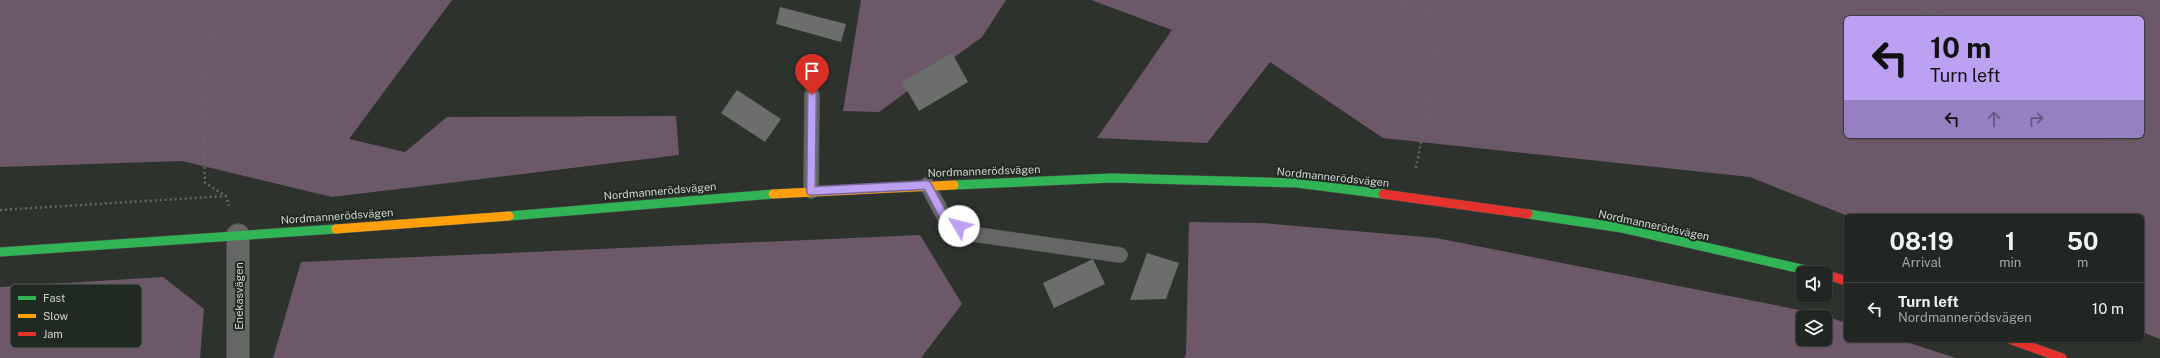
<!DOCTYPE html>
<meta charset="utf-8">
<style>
:root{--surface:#222622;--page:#2e322f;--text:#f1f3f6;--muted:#a2a5a5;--line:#3f4340}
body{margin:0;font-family:"Public Sans",sans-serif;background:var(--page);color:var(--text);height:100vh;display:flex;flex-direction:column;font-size:15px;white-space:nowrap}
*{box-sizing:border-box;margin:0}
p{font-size:13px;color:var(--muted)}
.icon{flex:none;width:22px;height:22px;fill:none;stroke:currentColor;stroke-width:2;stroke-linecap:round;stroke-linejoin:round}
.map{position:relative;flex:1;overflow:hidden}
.sheet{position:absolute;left:1844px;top:214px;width:300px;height:128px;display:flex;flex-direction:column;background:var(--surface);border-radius:6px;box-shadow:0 1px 3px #0004,0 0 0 1px var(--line)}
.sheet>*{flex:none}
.banner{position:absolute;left:1844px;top:16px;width:300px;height:122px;border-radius:6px;box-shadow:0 1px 3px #0004,0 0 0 1px var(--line);background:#bca0f2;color:#111;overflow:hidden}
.buttons{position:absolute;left:1796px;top:266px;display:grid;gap:8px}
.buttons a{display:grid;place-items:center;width:36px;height:36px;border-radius:6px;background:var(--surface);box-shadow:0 1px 3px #0004,0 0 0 1px var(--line);font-size:20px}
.pin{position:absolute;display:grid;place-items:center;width:34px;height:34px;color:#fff;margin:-41px -17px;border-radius:50% 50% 50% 0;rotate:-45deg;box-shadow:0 0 4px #0007}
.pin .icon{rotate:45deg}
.me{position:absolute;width:44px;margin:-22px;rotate:307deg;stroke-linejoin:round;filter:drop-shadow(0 0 3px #0008)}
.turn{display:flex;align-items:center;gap:14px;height:84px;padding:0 20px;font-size:18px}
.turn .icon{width:52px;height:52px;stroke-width:2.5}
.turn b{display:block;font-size:28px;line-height:34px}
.lanes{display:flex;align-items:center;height:38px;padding:0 20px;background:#0003;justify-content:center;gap:20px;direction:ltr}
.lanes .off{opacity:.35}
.eta{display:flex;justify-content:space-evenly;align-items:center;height:68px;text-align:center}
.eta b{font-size:24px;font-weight:700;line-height:28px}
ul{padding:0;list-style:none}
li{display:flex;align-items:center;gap:12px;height:52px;padding:0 20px;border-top:1px solid var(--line)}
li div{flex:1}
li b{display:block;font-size:15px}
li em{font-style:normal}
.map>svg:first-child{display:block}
</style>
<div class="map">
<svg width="2160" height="358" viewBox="0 0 2160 358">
<rect width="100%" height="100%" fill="#2d322d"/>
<g fill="#6d5869" fill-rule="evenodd">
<path d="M0 0H452L349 139 405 152 447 117 676 116 679 155 332 197 182 161 0 167Z"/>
<path d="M861 0H1006L982 37 879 112 843 111Z"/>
<path d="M1091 0H2160V339L2142 332V216H1848L1750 177 1383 138 1270 62 1207 143 1097 138 1172 30ZM1846 18H2142V136H1846Z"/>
<path d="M1189 222 1262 223 1436 238 1820 314 1846 323V340H1900L1956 358H1184L1186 355ZM1803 317H1825V339H1803Z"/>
<path d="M920 235 962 304 921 358H273L301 262Z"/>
<path d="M163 277 204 309 200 358H0V287Z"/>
</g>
<g fill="#6b6e6b">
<path d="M780 7 846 24 841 42 776 24Z"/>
<path d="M952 53 968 82 919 111 902 82Z"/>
<path d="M737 90 781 119 765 142 721 113Z"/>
<path d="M1147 253 1179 263 1166 299 1130 300Z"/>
<path d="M1093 259 1105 284 1054 308 1043 283Z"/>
</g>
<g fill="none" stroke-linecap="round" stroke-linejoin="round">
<defs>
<g id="lane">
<path d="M927 185 945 218 972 234 1120 255"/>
<path d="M811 191 812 95"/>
</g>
<path id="street" d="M238 235V358"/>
<g id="fast">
<path d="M954 185 1112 178 1297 183 1383 194"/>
<path d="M1528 214 1622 228 1819 273"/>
<path d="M509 216 773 194"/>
<path d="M0 252 336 229"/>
</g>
<g id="slow">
<path d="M773 194 954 185"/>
<path d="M336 229 509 216"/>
</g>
<g id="jam">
<path d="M1383 194 1528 214"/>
<path d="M1825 274 1846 281"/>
<path d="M2012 340 2062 358"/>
</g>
</defs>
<use href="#lane" stroke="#4b4e4b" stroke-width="16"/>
<use href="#street" stroke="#4b4e4b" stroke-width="24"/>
<use href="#fast" stroke="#4b4e4b" stroke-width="10"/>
<use href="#slow" stroke="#4b4e4b" stroke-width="10"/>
<use href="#jam" stroke="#4b4e4b" stroke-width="10"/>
<g stroke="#656765" stroke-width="2.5" stroke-dasharray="2 3" stroke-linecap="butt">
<path d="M224 0 202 75 205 183 226 196 229 206"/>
<path d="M1391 0 1444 19"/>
<path d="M1907 0 1945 18"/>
<path d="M2089 136 2160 143"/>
<path d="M1416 168 1448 0"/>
<path d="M0 210 225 196"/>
</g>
<use href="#lane" stroke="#646764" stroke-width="15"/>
<use href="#street" stroke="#646764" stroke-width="22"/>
<use href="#fast" stroke="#30b455" stroke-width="9"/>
<use href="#slow" stroke="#ff9f0a" stroke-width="9"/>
<use href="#jam" stroke="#e5322d" stroke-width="9"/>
</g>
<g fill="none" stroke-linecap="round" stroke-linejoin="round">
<defs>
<path id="route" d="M812 95 811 191 927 185 945 218 959 226"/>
</defs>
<use href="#route" stroke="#7a689d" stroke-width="10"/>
<use href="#route" stroke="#bca0f2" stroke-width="7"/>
</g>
<g text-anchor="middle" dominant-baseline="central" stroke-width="4" stroke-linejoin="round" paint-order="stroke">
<g font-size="11" fill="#cfd4cf" stroke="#212a22">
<text transform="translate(984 171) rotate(-2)">Nordmannerödsvägen</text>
<text transform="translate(1333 177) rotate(6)">Nordmannerödsvägen</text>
<text transform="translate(660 191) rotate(-5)">Nordmannerödsvägen</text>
<text transform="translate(337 216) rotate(-4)">Nordmannerödsvägen</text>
<text transform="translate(1654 225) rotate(12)">Nordmannerödsvägen</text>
<text transform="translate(239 296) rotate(-90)">Enekasvägen</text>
</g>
</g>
<rect x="10" y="284" width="132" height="64" rx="6" fill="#212a22" stroke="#555d56" stroke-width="1"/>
<rect x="18" y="296" width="18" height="4" fill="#30b455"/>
<rect x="18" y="314" width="18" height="4" fill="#ff9f0a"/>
<rect x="18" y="332" width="18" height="4" fill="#e5322d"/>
<g font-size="11" fill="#cfd4cf">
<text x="43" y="302">Fast</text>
<text x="43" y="320">Slow</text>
<text x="43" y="338">Jam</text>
</g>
</svg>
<div class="buttons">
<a><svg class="icon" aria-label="sound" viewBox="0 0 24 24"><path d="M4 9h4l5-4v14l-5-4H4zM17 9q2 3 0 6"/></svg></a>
<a><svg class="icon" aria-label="layers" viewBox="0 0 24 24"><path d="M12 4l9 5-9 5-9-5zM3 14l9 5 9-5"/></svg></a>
</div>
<div class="pin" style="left:812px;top:95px;background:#d93025"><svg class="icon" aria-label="arrive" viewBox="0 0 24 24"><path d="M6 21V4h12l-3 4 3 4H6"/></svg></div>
<svg class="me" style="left:959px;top:226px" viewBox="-20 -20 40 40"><circle r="19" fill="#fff"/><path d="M0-13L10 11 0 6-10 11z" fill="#bca0f2"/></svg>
<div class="banner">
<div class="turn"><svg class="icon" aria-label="left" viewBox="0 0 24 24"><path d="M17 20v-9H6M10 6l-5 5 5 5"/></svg><div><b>10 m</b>Turn left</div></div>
<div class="lanes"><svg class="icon" aria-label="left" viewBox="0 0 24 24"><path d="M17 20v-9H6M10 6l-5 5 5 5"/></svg><svg class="icon off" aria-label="ahead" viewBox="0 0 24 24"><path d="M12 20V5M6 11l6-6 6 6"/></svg><svg class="icon off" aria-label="right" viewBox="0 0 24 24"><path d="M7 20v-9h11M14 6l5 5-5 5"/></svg></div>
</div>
<section class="sheet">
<div class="eta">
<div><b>08:19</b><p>Arrival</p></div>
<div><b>1</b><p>min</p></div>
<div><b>50</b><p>m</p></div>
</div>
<ul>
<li><svg class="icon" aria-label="left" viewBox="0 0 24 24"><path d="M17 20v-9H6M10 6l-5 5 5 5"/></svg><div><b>Turn left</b><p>Nordmannerödsvägen</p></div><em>10 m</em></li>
</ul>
</section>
</div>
